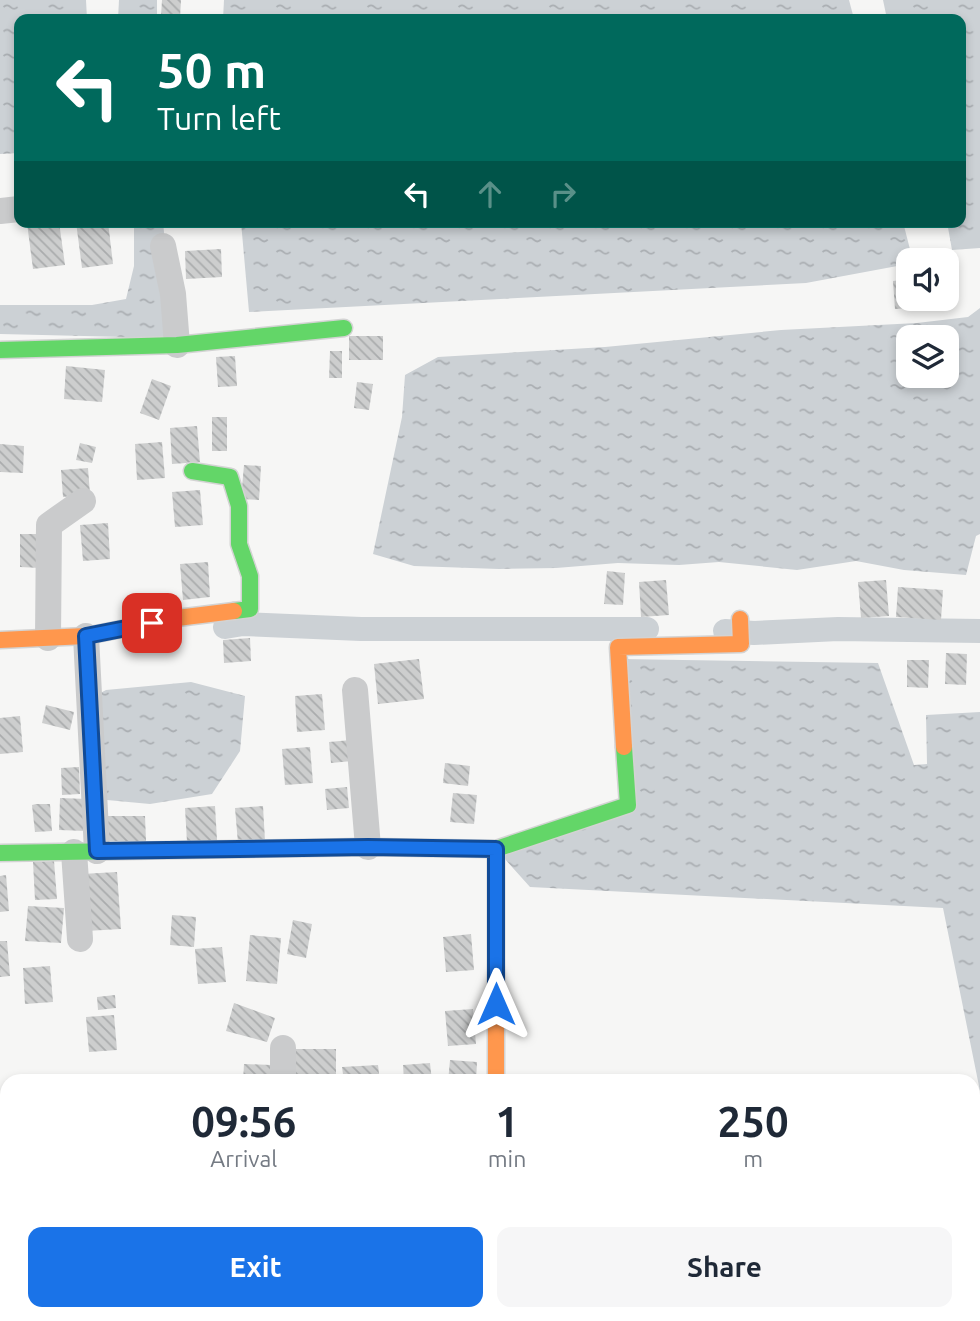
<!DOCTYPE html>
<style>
:root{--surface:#fff;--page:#f6f6f7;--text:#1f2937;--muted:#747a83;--accent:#1a73e8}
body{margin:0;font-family:Ubuntu,sans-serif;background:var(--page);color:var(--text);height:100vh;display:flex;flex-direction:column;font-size:26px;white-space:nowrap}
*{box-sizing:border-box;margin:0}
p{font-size:23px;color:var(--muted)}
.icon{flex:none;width:38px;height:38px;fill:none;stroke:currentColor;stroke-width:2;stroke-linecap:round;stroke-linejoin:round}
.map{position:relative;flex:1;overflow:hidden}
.drawer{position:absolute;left:0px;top:1074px;width:980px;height:247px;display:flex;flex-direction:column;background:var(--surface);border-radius:21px 21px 0 0;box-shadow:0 4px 10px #0003}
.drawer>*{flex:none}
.hud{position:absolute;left:14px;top:14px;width:952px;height:214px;border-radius:14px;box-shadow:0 4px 10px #0003;background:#00695c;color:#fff;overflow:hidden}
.buttons{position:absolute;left:896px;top:248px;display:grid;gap:14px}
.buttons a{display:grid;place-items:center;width:63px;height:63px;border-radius:14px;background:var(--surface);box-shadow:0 4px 10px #0003;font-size:35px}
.pin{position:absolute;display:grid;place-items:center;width:60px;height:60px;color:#fff;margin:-30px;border-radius:14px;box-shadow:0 4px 10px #0006}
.me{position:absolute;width:77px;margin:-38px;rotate:0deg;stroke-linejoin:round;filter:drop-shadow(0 0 5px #0008)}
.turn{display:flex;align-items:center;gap:24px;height:147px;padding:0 28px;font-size:32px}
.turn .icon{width:91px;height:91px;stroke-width:2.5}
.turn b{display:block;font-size:49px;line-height:60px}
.lanes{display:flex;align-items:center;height:66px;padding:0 28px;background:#0003;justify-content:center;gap:35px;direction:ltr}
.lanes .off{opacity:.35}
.eta{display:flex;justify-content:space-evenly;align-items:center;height:119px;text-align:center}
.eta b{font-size:42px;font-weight:700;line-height:49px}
.primary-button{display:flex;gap:14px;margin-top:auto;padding:14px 28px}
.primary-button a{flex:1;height:80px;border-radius:14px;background:var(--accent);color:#fff;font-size:28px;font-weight:700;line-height:80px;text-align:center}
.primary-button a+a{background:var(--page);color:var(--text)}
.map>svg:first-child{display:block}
</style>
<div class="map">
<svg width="980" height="1321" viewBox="0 0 980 1321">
<defs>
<pattern id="water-ripples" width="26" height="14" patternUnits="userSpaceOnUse" patternTransform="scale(1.75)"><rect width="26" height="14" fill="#ccd1d5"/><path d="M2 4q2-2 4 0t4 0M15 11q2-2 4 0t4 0" fill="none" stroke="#aaaeb2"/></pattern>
<pattern id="building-back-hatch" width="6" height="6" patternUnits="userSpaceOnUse" patternTransform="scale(1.75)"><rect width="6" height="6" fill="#cdcece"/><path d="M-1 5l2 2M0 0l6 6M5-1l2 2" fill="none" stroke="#aaacad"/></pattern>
</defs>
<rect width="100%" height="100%" fill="#f6f6f5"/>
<g fill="url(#water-ripples)" fill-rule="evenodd">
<path d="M0 0H86L87 19H19V153L0 154Z"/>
<path d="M119 0H157V19H118Z"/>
<path d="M224 0H849L854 19H223Z"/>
<path d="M883 0H980V248L952 250 947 222H961V19H887Z"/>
<path d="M134 222H163L168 273V338L0 334V305H92L126 299 134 266Z"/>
<path d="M241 222H903L913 261H908V264L806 283 249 312Z"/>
<path d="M980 308V534L976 536 966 575 904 570 856 561 797 570 719 562 679 565 618 563 556 568 499 569 414 566 373 554 402 417 405 375 438 357 605 347 781 330 917 323 968 317ZM908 338H947V376H908Z"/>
<path d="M619 659 878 663 914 765 927 764 926 715 980 712V1091L943 908 530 887 496 849 627 805Z"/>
<path d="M191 682 245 696 240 751 212 794 150 804 107 800 89 699 106 690Z"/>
<path d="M973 1160H980V1321H705V1314H973Z"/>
</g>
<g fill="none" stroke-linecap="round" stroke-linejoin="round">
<g stroke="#ccd1d5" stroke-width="24">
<path d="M225 627 243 624 361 629H647"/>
<path d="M725 631 754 633 838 629 980 631"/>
</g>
</g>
<g fill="url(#building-back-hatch)">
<path d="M162 0H181L180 18 161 16Z"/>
<path d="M59 222 65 265 33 269 27 223Z"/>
<path d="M76 222H108L113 264 82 268Z"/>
<path d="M221 249 222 277 186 279 185 251Z"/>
<path d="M908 279V299H923L924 307 895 309 893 281Z"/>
<rect x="349" y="336" width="34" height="24"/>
<path d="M330 351H342V378H329Z"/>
<path d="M235 356 237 386 218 387 216 357Z"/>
<path d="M66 366 105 370 102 402 64 399Z"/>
<path d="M152 379 171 386 159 420 140 413Z"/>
<path d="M357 382 373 384 369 410 354 408Z"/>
<rect x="212" y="417" width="15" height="34"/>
<path d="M197 426 200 462 172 464 170 428Z"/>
<path d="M162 442 165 478 137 480 135 444Z"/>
<path d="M80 443 96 447 92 463 76 460Z"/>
<path d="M0 444 24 446 23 473 0 472Z"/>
<path d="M244 465 261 466 259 500 241 499Z"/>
<path d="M88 468 90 494 63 497 61 470Z"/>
<path d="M200 490 203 525 175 527 172 492Z"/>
<path d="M108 523 110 559 83 561 80 525Z"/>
<path d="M20 534H40V568L20 567Z"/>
<path d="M208 562 210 597 183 600 180 564Z"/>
<path d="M607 571 625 573 623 605 604 604Z"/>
<path d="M666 580 669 615 641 617 639 582Z"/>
<path d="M886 580 889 616 861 618 858 582Z"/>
<path d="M898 587 943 590 941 620 896 617Z"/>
<path d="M250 638 251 661 224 663 223 640Z"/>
<path d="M946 653 967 654 966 685 945 684Z"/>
<path d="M419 659 424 699 378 704 374 664Z"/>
<path d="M907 660H929L928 688 907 687Z"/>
<path d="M322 694 325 730 297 732 295 696Z"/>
<path d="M46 705 74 712 70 730 42 723Z"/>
<path d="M20 716 23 752 0 754V718Z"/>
<path d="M351 740 352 761 331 763 329 742Z"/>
<path d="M310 747 313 783 285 785 282 749Z"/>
<path d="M445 763 470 766 468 786 443 783Z"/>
<path d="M79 767 80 794 62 795 61 768Z"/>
<path d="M347 787 349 808 327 810 325 789Z"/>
<path d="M453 793 477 795 474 824 450 822Z"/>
<path d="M60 798 87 799 86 831 59 830Z"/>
<path d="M36 804H50L52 831 35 832 32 805Z"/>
<path d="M215 806 217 840 187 842 185 808Z"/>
<path d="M263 806 265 841 238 843 235 808Z"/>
<path d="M105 816H145L146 841H105Z"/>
<path d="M54 861 57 899 35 900 33 862Z"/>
<path d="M117 872 121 929 86 931 82 874Z"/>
<path d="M6 875 9 911 0 912V876Z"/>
<path d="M28 906 64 908 61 943 25 941Z"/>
<path d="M172 915 196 917 194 947 170 945Z"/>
<path d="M293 920 312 924 306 958 287 954Z"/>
<path d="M471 934 474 970 446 972 443 937Z"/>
<path d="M250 935 281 938 277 984 246 981Z"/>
<path d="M0 941H7L10 976 0 977Z"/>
<path d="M222 947 226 982 198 984 195 949Z"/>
<path d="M50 966 53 1002 25 1004 23 968Z"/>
<path d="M115 995 116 1008 98 1010 97 997Z"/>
<path d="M234 1003 275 1018 267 1042 226 1031Z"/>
<path d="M473 1009 476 1044 448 1046 445 1011Z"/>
<path d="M114 1015 117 1050 89 1052 86 1017Z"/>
<rect x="289" y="1049" width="47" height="33"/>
<path d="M450 1060 477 1062 476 1082H448Z"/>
<path d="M430 1063 432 1082H404L403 1065Z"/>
<path d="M244 1064 271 1065 270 1082H243Z"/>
<path d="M378 1065 380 1082H344L342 1067Z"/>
<rect x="0" y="1108" width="7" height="31"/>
<path d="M0 1246 7 1247V1281H0Z"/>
<rect x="333" y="1314" width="28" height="7"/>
<rect x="596" y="1314" width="28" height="7"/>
</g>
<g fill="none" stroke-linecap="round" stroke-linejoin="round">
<defs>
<g id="fast">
<path d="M0 350 177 345 344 328"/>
<path d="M192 471 230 477 239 506V544L250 576V609L234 611"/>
<path d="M0 853 368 847 496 849 628 805 624 747"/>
<path d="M973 1149H980"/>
<path d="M0 1165H7"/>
</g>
<g id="slow">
<path d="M0 640 86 636 177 618 234 611"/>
<path d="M624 747 618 647 741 644 740 619"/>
<path d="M496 849V1082"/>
</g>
</defs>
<use href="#fast" stroke="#d3d3d3" stroke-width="19"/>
<use href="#slow" stroke="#d3d3d3" stroke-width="19"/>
<g stroke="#cacbcc" stroke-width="26">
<path d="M0 211 19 209"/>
<path d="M163 246 173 294 177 345"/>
<path d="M86 636 97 851"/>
<path d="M48 638 49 525 83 501"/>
<path d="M355 690 368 847"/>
<path d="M74 852 80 939"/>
<path d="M283 1048V1082"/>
<path d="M98 1314V1321"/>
<path d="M469 1314 497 1316"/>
</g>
<use href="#fast" stroke="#63d668" stroke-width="16"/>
<use href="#slow" stroke="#ff974d" stroke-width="16"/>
</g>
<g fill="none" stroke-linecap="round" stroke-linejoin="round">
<defs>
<path id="route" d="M152 623 86 636 97 851 368 847 496 849V1004"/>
</defs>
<use href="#route" stroke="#114b97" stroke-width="18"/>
<use href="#route" stroke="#1a73e8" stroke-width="12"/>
</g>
</svg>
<div class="buttons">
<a><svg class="icon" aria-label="sound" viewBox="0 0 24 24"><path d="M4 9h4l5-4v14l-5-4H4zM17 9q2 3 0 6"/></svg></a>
<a><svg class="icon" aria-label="layers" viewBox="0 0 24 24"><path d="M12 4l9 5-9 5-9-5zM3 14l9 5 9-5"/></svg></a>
</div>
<div class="pin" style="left:152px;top:623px;background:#d93025"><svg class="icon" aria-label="arrive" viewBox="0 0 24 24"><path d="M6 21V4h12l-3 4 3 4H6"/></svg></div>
<svg class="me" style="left:496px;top:1004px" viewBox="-20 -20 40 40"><path d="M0-17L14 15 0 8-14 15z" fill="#1a73e8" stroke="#fff" stroke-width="4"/></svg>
<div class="hud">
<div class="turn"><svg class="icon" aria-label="left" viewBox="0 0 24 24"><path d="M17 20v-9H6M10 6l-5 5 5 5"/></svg><div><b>50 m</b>Turn left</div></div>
<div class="lanes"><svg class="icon" aria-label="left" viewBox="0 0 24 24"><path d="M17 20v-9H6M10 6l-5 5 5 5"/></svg><svg class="icon off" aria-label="ahead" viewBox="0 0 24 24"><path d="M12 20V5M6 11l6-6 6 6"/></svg><svg class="icon off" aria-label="right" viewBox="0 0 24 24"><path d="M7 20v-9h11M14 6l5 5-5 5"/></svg></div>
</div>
<section class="drawer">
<div class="eta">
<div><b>09:56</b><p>Arrival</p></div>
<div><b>1</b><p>min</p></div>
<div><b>250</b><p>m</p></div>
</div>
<div class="primary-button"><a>Exit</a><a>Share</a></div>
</section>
</div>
